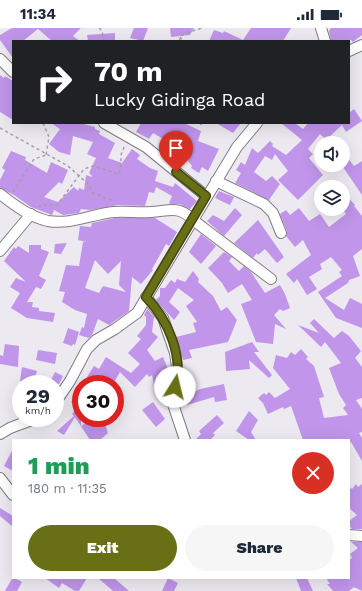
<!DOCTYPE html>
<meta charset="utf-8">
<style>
:root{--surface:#fff;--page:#f6f6f7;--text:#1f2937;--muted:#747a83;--accent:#686f15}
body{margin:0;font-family:"Work Sans",sans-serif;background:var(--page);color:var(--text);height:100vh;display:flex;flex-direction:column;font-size:15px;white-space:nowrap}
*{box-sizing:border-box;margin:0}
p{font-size:13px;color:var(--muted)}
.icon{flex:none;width:22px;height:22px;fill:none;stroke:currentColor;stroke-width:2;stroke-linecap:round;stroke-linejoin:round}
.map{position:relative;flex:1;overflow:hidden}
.side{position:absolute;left:12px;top:411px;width:338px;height:140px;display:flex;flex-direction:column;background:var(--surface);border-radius:0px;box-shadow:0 4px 16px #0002}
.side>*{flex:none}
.hud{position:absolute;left:12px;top:12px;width:338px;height:84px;border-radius:0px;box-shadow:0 4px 16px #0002;background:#202124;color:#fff;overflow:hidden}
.buttons{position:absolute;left:314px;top:108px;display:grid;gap:8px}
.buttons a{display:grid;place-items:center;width:36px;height:36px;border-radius:50%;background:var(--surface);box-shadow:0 4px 16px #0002;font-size:20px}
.speed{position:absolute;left:12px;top:347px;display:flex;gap:8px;font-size:20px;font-weight:700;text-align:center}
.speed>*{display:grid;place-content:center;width:52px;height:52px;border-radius:50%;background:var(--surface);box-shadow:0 4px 16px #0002;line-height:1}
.speed small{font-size:10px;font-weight:400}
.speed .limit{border:6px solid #d22;background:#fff;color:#111}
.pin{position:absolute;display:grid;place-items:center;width:34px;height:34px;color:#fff;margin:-41px -17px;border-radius:50% 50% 50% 0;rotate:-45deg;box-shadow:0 0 4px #0007}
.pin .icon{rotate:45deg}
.me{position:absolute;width:44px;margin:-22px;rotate:9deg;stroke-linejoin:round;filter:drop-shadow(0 0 3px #0008)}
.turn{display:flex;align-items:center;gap:14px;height:84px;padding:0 16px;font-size:18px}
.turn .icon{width:52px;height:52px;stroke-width:2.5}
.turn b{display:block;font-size:28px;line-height:34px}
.round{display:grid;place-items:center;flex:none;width:42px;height:42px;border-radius:21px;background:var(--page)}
.headline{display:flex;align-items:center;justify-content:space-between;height:68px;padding:0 16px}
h1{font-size:24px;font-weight:800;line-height:30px;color:#1e9e55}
.cta{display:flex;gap:8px;margin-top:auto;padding:8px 16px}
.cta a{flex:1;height:46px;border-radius:24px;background:var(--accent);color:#fff;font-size:16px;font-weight:800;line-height:46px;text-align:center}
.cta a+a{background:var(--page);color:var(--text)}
.status{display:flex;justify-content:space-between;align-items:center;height:28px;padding:0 20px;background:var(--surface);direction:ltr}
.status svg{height:11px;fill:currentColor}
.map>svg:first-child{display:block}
</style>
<div class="status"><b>11:34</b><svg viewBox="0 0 49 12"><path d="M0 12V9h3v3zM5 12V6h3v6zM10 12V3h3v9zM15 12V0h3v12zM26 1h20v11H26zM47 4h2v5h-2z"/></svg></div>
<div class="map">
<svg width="362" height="563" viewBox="0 0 362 563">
<rect width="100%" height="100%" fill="#ede9f1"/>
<g fill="#c095ea" fill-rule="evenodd">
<path d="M12 0H81L73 8 80 13H52L38 1 23 13H13V30L0 12V7Z"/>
<path d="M134 0H148L143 13 130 10Z"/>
<path d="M170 0H194L190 7 171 9Z"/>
<path d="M251 0H291L283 13H209L214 2 223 5 224 3 243 12Z"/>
<path d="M331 0H362V7L353 14 351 12 331 13 329 3Z"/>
<path d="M115 5V13H88L87 7Z"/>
<path d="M0 47 4 50 5 48 13 53V92L0 84Z"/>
<path d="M354 81 362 93 346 104 342 97 326 112 320 106 308 121 313 126 309 130 323 147 298 172 278 152 288 143 275 126 272 132 265 128 254 144 266 153 272 148 280 156 269 172 235 155 241 145 236 142 241 134 245 137 252 120 258 125 270 113 273 116 272 118 286 127 302 112 281 95H295L303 101 308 95H349V85Z"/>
<path d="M51 95H80L95 99V101L100 103 99 106 115 115 108 130 122 135 132 121 140 127 137 131 150 140 158 143 155 153 173 159 175 155 197 173 190 181 180 176H171L169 175 172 168 156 159 154 165 149 164 145 178 118 177 90 182 81 181 79 185 63 187 54 182 52 187 31 179 14 167 0 160V152L5 142 2 140 11 123 26 129 25 132 47 145 51 134 68 142 62 156 59 154 44 169 58 174 74 159 78 163 79 160 84 162 86 147 92 149V148L89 145 96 130 87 126 93 114 73 108 70 127 59 124 49 116 60 101Z"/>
<path d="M141 95H184L201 103 198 113 219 121 208 143 202 139 199 145 191 140 192 138 188 133 191 126 168 122 172 116 153 105 149 111 136 104Z"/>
<path d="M216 95H241L233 105Z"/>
<path d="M343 124 354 138 362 133V167L343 139Z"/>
<path d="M219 163 234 169 230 177 215 170Z"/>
<path d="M343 164 355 177 354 178 362 188V221L353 228 360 248 349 252 348 255 325 270 344 282 350 270 362 276V300L336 290 318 264 342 248 339 244 342 242 331 229 320 236 322 241 309 249 317 261 307 267 297 251 294 255 286 246 311 227 303 212 295 219 286 208 287 203 280 186 286 182 290 187 299 180 309 193 320 186 329 199 346 186 343 182Z"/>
<path d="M235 180 242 187 224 208 207 193 213 187 224 193Z"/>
<path d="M115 190H155L177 204 169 218 166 216 152 241 153 242 141 256 132 249 129 283 109 297 98 291 92 307 89 310 79 307 82 299 84 300 87 286 75 282 62 274 65 264 59 263 66 237 79 238 83 214H86L78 212 80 198 91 199 92 195ZM95 232 108 246 121 233 119 257 126 264 103 258 99 265 85 260Z"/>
<path d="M258 192 284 229 277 235 265 221 258 227 257 225 253 230 234 215Z"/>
<path d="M201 206 216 218 201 236 189 224Z"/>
<path d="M67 215 61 226 54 225 55 216Z"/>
<path d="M29 217H41V221L49 224 39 248 46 252 41 261 36 259 27 274H33L32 279 39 280V283L55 285 53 294 27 290 11 280 20 265 10 259 16 250 26 254 4 233 14 219 16 221 18 218 29 225Z"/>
<path d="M224 224 232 229 229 233 239 243 244 238 251 244 265 265 280 257 285 266 290 280 283 283 280 281 274 287 286 301 275 296 273 316 256 314 241 276 252 272 242 256 228 265 222 255 208 240Z"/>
<path d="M193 243 199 251 198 254 213 268 221 283 227 279 237 292 228 314 189 322 192 330 183 332 176 309 196 304 193 295 197 294 186 278 194 272 178 260 169 274 180 284 174 292 156 272 160 268V260H165L171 252 175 255 177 251 185 254Z"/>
<path d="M147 281 154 289 152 304 158 309 147 322 155 333 163 329 170 346 171 345 169 356 159 359 158 355 154 356 152 347 149 349 147 346 135 359 120 344 113 356H100L87 349 94 338 99 341 106 329 131 345 140 336 128 325 141 311 137 308 146 297V289L144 287Z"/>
<path d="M314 291 334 310 342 303 349 308 361 323 355 330 362 339V370L356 372 362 381V404L359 405 362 410V433L351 414 349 415V412H303L291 378 284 381 283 379 268 386 263 375 258 370 264 365 266 367 269 364 275 370 290 361 273 340 276 327 287 330 291 324 295 327 301 321 308 329 306 331 314 338 324 369 319 370 324 390 348 387 343 380 346 377 339 366 329 340 341 335 325 314 321 319 298 297 319 305 310 295Z"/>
<path d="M68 300 79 304 75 317 73 316 72 318 63 315Z"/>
<path d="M252 314 259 324H254L272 347 269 350 249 332 250 341 226 343 225 324Z"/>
<path d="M5 316 19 318 18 339 0 336V327L3 328Z"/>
<path d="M38 322 57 325 55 336 36 332Z"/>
<path d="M22 339 37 343 33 356H24V354L20 353Z"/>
<path d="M55 344 63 348 59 356H49Z"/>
<path d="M224 356 227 372 215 374 214 369 187 377 184 369 200 361Z"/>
<path d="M76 366 81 369V398L93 390H112L105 396 108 405 100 412H90L75 389 64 407 57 403 74 388 72 386 77 379 71 374Z"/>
<path d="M153 374 165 391 156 399 142 382Z"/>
<path d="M249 383 258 392 251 404 256 412H249L236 403Z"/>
<path d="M217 387 224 395 213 405 215 407 210 412H195L201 406 199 403Z"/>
<path d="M13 421V443L4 438Z"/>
<path d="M356 456 358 459 362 456V501H352L349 497V493L357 487 349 480V458L352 461Z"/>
<path d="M0 480 13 488V499L0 488Z"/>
<path d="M351 514H362V563L354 559 349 563H333L327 556H330L326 550H349V532L352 530 350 526 358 520Z"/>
<path d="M13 549 22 554 17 563H5Z"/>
<path d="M45 550H87L79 563H75L62 555 59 560Z"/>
<path d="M98 550H114L129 563H113Z"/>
<path d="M168 550 178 555 174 563H162Z"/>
<path d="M296 550H307L313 563H301Z"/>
</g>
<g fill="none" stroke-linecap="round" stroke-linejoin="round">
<defs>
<g id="minor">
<path d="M321 0 325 13"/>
<path d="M349 23 362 17"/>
<path d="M0 31 13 44"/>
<path d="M104 95 146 119 206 168"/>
<path d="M216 153 264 176 273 185 281 205"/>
<path d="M0 166C14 177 30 189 48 193 71 197 92 186 114 184 126 183 139 185 151 184 169 183 179 177 193 192L271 251"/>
<path d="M0 223 31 186"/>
<path d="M146 269 163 290 175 325 178 346 173 376 185 412"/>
<path d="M55 375 70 353 87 321 96 312 115 301 137 285 237 119 257 95"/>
<path d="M0 406 10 400 37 390"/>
<path d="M0 450 13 467"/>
<path d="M349 507 362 508"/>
</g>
</defs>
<use href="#minor" stroke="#807d84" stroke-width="12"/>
<g stroke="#a29fa5" stroke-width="1.5" stroke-dasharray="3 3" stroke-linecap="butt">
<path d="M99 0 102 3 104 13"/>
<path d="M180 9 183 13"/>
<path d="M179 13 183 6 202 0"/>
<path d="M43 95 49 109 46 127"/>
<path d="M201 97V95"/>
<path d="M0 100 68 138 87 155 93 165 111 172 112 175"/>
<path d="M13 164 34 131 46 127"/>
<path d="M38 179 43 177H57L84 141 93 138 119 146 121 139V127L125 117"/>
</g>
<use href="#minor" stroke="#fff" stroke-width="10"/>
</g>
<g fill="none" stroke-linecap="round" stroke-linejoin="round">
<defs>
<path id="route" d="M175 359C184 328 168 292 146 269L206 168 176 144"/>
</defs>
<use href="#route" stroke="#44480e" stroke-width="10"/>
<use href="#route" stroke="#686f15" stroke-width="7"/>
</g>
</svg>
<div class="buttons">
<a><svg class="icon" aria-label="sound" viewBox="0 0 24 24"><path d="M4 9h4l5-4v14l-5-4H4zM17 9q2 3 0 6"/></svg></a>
<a><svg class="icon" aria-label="layers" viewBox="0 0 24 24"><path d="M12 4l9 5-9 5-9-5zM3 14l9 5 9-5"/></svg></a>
</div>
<div class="speed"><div>29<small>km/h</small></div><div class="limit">30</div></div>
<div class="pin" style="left:176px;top:144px;background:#d93025"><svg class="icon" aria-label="arrive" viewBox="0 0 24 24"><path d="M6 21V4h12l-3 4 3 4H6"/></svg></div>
<svg class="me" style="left:175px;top:359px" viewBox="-20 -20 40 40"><circle r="19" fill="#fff"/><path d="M0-13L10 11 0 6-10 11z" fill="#686f15"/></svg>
<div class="hud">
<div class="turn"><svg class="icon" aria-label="right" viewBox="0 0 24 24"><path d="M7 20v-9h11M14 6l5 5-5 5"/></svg><div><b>70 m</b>Lucky Gidinga Road</div></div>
</div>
<section class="side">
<div class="headline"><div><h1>1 min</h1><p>180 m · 11:35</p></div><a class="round" style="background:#d93025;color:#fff"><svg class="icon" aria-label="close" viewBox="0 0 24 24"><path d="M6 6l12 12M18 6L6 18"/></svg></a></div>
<div class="cta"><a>Exit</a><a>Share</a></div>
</section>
</div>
